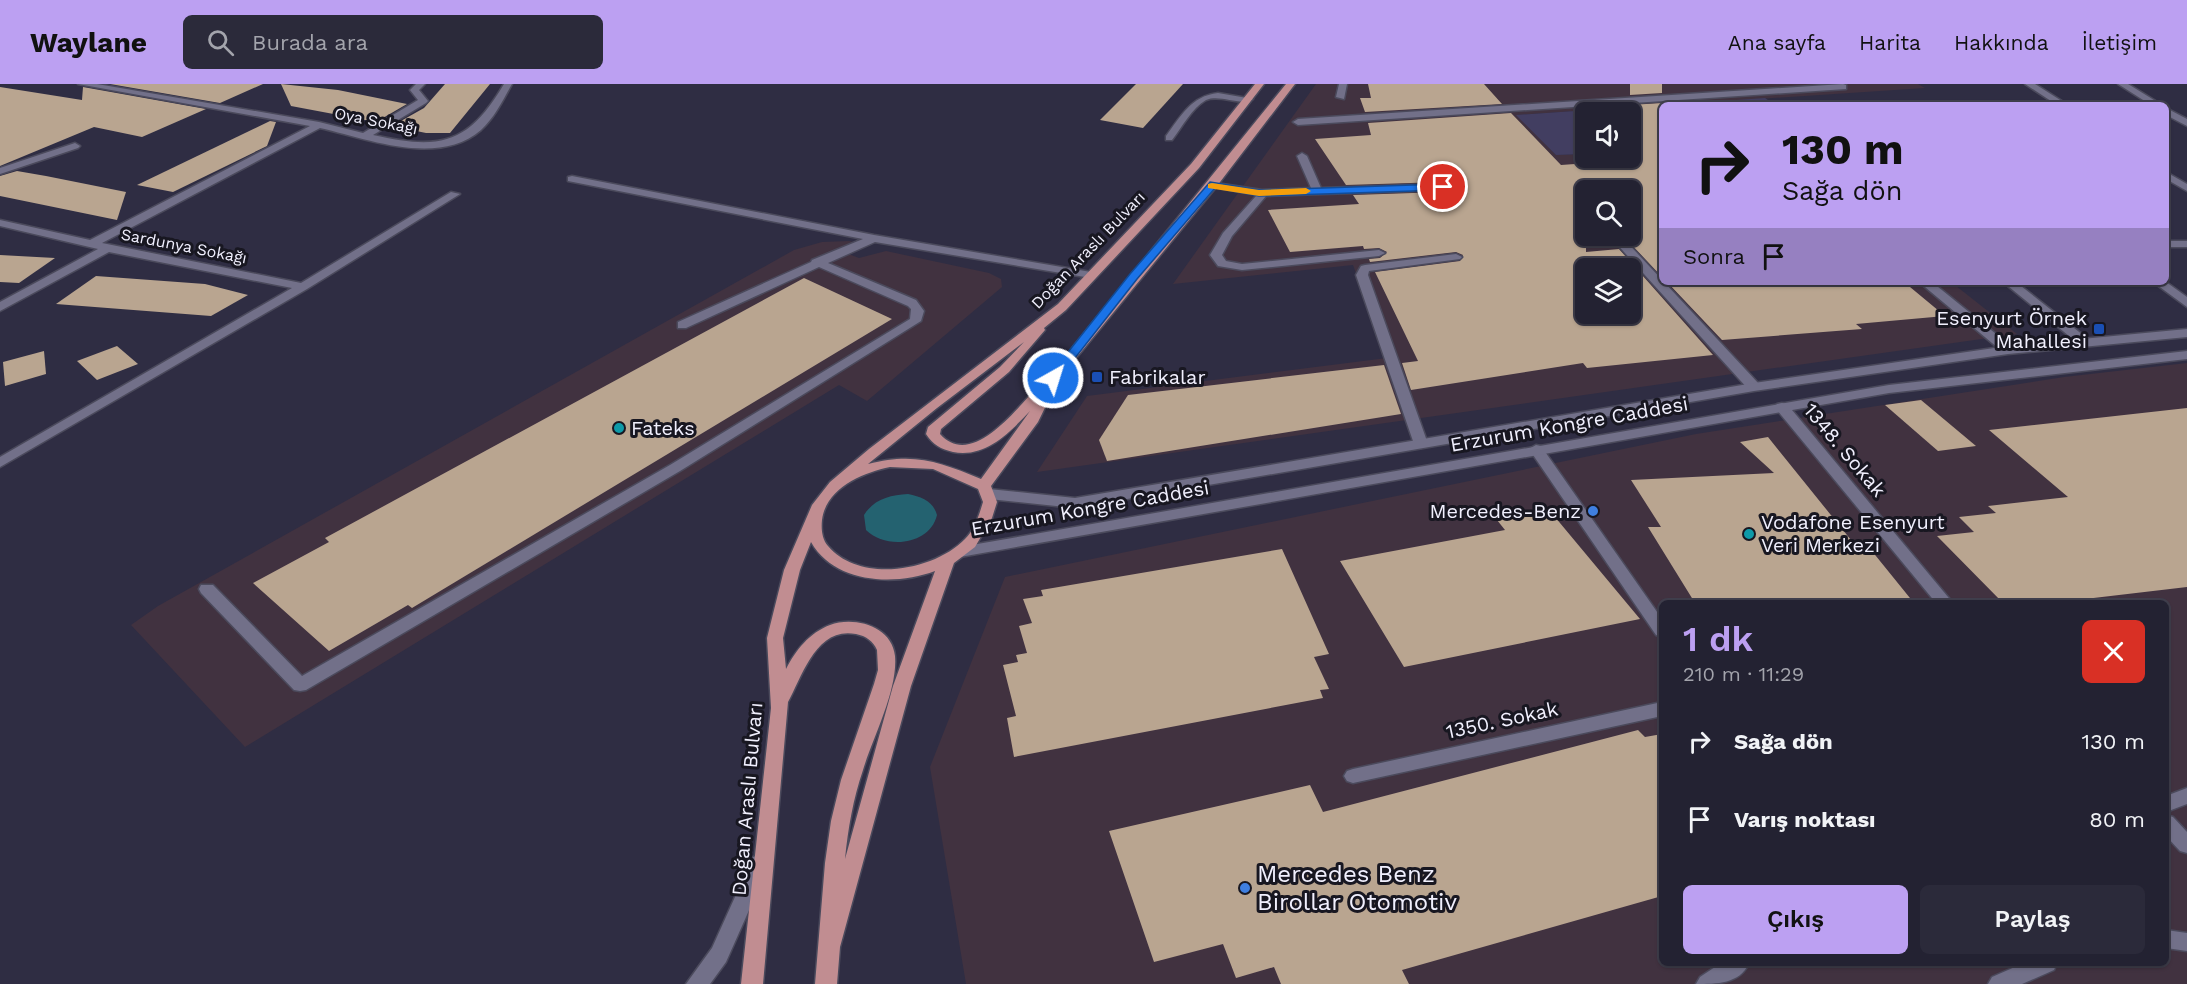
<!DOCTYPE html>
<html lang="tr">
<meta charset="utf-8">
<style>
:root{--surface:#232232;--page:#2b2a3a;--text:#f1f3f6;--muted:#a3a4ac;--line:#403f4d;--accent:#bca0f2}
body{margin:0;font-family:"Work Sans",sans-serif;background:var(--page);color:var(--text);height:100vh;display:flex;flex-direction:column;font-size:22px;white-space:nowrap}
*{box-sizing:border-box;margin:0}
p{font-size:20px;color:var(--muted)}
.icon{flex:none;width:33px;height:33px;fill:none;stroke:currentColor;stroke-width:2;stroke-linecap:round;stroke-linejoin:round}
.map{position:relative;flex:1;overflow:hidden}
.sheet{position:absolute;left:1659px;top:516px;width:510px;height:366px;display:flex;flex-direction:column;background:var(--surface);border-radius:9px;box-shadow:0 2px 4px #0004,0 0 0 2px var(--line)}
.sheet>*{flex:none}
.top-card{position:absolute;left:1659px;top:18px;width:510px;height:183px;border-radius:9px;box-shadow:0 2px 4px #0004,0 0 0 2px var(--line);background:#bca0f2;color:#111;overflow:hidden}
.tools{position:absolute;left:1575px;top:18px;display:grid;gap:12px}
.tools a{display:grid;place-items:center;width:66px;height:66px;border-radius:9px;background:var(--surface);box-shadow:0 2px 4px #0004,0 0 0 2px var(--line);font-size:30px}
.pin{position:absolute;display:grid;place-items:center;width:51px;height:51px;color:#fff;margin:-26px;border:3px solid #fff;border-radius:50%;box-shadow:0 2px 6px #0007}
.me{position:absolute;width:66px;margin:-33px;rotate:39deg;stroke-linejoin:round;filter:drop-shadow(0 0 4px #0008)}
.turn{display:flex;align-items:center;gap:21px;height:126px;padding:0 24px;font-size:27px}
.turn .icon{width:78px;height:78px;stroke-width:2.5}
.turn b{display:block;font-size:42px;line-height:51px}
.then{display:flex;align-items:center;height:57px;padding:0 24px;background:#0003;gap:12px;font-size:22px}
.round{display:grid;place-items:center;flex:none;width:63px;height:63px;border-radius:9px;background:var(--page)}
.headline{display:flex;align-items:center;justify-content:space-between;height:102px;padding:0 24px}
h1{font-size:36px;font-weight:600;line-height:45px;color:var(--accent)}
.primary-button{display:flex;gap:12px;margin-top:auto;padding:12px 24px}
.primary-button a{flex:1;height:69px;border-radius:9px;background:var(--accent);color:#111;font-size:24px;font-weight:600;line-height:69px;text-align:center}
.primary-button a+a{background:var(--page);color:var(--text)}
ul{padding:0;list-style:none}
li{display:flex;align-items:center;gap:18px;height:78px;padding:0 24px}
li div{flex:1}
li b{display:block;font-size:22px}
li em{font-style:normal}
header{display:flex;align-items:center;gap:36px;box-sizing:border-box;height:84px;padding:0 30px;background:var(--accent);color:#111}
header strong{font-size:28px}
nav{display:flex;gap:33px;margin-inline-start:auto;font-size:21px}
.search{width:420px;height:54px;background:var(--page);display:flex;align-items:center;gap:15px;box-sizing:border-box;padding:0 21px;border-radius:9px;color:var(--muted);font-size:22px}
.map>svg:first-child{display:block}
</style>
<header>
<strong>Waylane</strong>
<div class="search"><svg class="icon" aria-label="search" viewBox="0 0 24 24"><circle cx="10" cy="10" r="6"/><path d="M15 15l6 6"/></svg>Burada ara</div>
<nav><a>Ana sayfa</a><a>Harita</a><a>Hakkında</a><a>İletişim</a></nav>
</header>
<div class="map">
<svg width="2187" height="900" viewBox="0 0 2187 900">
<rect width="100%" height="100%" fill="#2f2d43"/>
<g fill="#413240" fill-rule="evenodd">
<path d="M1316 0H1918L1925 4 1517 31 1556 71 1585 70 1586 74H1630L1662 67V198H1951L2017 250 1037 388 1087 312 1387 274 1353 181 1173 200ZM1586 106H1630V152H1586ZM1586 184H1630V230H1586Z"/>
<path d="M849 157 858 159 846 169 859 174 886 167 989 189 1001 195 1002 203 867 317 839 301 245 663 131 541 158 522 794 166 822 158Z"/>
<path d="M2187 279V900H966L930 683 1005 493 1696 350 2064 293ZM1662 519H2166V879H1662Z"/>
</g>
<g fill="#423e61">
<path d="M1765 14 1775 21H1665Z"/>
<path d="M1662 21 1630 28H1586L1585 70 1556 71 1516 31Z"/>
</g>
<path fill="#246270" d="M908 410C922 413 933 417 937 431 930 461 886 466 866 446L864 431C874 415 890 411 908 410Z"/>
<g fill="#b9a590" fill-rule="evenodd">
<path d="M110 0H263L220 19Z"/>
<path d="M281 0 338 6 407 20 376 38 291 22Z"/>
<path d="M445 0H490L450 49H426L392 42 424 24Z"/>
<path d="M1136 0H1183L1143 44 1100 36Z"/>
<path d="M1368 0H1484L1502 20 1365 28 1360 14H1371Z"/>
<path d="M1630 0H1662V9L1630 11Z"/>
<path d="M0 3 82 16 83 3 206 25 142 53 94 43 0 82Z"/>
<path d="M1662 19V193L1630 159V106H1586V168L1619 165 1713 271 1587 284 1583 279 1411 306 1402 279 1418 277 1375 188 1460 177 1463 171 1456 168 1370 178 1369 175 1380 174 1387 168 1379 164 1364 165 1363 162 1290 168 1268 126 1359 120 1353 111 1443 108 1450 104 1443 98 1346 101 1315 55 1371 51 1368 39 1511 29 1561 81 1630 76V21ZM1586 184H1630V230H1586Z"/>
<path d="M270 37 276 38 267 62 173 108 137 101Z"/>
<path d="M17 87 46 92 126 108 117 136 0 112V92Z"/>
<path d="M0 171 55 174 19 199 0 198Z"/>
<path d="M96 192 205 200 248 211 211 232 56 220Z"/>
<path d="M804 194 892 235 412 524 408 521 329 567 253 499 329 458 325 454Z"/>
<path d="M1667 198H1904L1945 232 1856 240 1862 245 1722 256Z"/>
<path d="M117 262 138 280 97 296 77 277Z"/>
<path d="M44 267 46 290 5 302 3 278Z"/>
<path d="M1384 281 1401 330 1107 377 1099 356 1128 311Z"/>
<path d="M1921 316 1976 362 1938 367 1885 321Z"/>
<path d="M2187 324V503L2051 519H2003L1937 452 1974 448 1959 433 1996 429 1988 422 2068 413 1989 346Z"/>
<path d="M1768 353 1851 456H1863L1914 519H1695L1648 443H1661L1631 396 1774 389 1740 358Z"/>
<path d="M1550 427 1640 535 1404 583 1340 477 1505 446 1497 436Z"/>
<path d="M1282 465 1329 570 1314 573 1329 605 1320 606 1323 614 1014 673 1007 634 1016 632 1003 581 1018 578 1016 571 1027 569 1019 542 1032 539 1023 515 1043 512 1041 506Z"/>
<path d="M1638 646 1645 653 1662 650V812L1402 886 1409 900H1281L1274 883 1236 894 1223 860 1154 878 1109 747 1310 701 1323 728Z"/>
</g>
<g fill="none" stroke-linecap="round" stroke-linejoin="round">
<defs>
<g id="service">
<path d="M1339 0H1347L1344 15 1336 13Z"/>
<path d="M1843 0 1846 1V5L1298 41 1293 38 1298 35Z"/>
<path d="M1218 9 1253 15C1241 23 1221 10 1206 16 1192 24 1182 43 1172 56H1166V52C1181 32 1191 12 1218 9Z"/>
<path d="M1302 69 1307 72 1321 104 1443 100 1448 103 1443 106 1266 112 1232 152 1222 171 1226 177 1242 180 1379 166 1385 169 1379 172 1242 186 1218 182 1210 171 1223 149 1256 112 1254 109 1209 102V98L1262 106 1311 104 1297 72Z"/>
<path d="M572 92 874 151 1091 188 1097 191 1091 194 875 158 828 179 916 216 924 227 921 237 680 387 306 606 300 607 294 606 201 509 199 505 201 501H213L302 592 670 381 910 235 911 225 908 222 819 183 686 244H678V238L811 178 812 176 863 155 568 97V93Z"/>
<path d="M1456 170 1462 173 1460 175 1369 187 1368 191 1428 360 1421 364 1414 360 1356 191 1361 182 1365 181Z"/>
<path d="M1536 361 1541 362 1662 535V553L1656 551 1529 365Z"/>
<path d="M1662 618V632L1353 699 1347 697 1344 692 1347 687 1353 685Z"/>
<path d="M760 771 767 773 770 779 726 878 710 900H686L712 864 753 773Z"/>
<path d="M2166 846 2187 849V867L2166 864Z"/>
<path d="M1721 879H1749C1740 900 1716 900 1696 900L1700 893Z"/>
<path d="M2024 879H2057L2054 886 2022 900H1988L1992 893Z"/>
</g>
<g id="minor">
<path d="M78 0H97L319 38 363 49 418 16 410 6 416 0H425L419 6 428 17 426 19 373 51C440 66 468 61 504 0H512C503 16 495 33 481 46 438 83 368 55 320 44L102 159 301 199 451 108 460 110 307 205 0 383V373L292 204 109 168 0 227V218L98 165 0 142V136L90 156 310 42Z"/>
<path d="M2025 0H2035L2068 21H2057Z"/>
<path d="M2118 0H2128L2162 21H2151Z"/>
<path d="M2166 24 2187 35V42L2166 31Z"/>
<path d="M75 59 80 62 78 64 0 90V84Z"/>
<path d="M2166 88 2187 100V107L2166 95Z"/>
<path d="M1619 153 1623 154 1759 300 1760 303 1759 306H1749L1615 158 1614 156Z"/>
<rect x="2166" y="157" width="21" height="6"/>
<path d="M1919 198H1932L2012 263V269H2004Z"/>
<path d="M2003 198H2016L2088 255V261H2080Z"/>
<path d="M2153 198H2166L2187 213V223Z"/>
<path d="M1782 319 1787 320 1953 519H1936L1777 326 1775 323 1777 320Z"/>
<path d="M2187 704V720L2166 728V712Z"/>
<path d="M2166 731 2173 733 2187 748V769L2180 767 2166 752Z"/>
</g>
<g id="secondary">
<path d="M2187 245V253L2008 270 1754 307 1075 424 989 415 982 410 989 405 1075 414 1754 299 2008 262Z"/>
<path d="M2187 267V275L1889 309 960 473 952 468 960 463 1889 301Z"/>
</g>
<path id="primary" d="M1255 0H1264L1199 84 1066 226 1044 244 1045 246 1009 288 941 345 940 350C972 386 1018 323 1039 301L1043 300 1286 0H1295L1217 102 1059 295 1038 338 991 402 997 418 992 434 975 463 954 479 911 602 840 863 837 900H815L825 779 831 737 841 696 874 600 878 586 877 566C873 557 866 552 856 550 816 542 802 593 788 618L763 900H741L771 624 767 554 784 486 812 421 830 398 869 365 1058 220 1191 80ZM1024 258 1000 283 928 343 926 350C933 361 941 365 953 368 986 374 1009 349 1030 327L981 395C940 378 914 368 868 380L937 324ZM890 383 933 385 978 405 983 418C979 431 975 445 965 455 934 487 860 500 828 462 822 455 821 445 822 436 826 404 862 389 890 383ZM811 458C835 500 895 502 935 487L893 602 845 775C848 745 853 715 863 686 873 653 898 606 895 572 892 542 854 532 830 541 809 549 796 566 786 585L783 554 800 486Z"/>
</defs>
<use href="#service" stroke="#4b4a5c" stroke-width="3"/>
<use href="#minor" stroke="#4b4a5c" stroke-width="3"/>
<use href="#secondary" stroke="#4b4a5c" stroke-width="3"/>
<use href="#primary" stroke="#4b4a5c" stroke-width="3"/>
<use href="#service" fill="#727089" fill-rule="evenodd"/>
<use href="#minor" fill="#727089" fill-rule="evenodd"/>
<use href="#secondary" fill="#727089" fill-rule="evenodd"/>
<use href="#primary" fill="#c18d91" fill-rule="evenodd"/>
</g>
<path fill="#1a73e8" stroke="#114b97" stroke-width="1.5" d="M1210 98 1259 106 1443 100 1448 103 1443 106 1259 112 1215 104 1137 195 1057 297H1049V292L1130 190Z"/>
<path fill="#f59e0b" d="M1212 99 1259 106 1306 104 1311 107 1306 110 1259 112 1208 104V100Z"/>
<g fill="#1a4fb4" stroke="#181721" stroke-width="2">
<rect x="2093" y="239" width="12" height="12" rx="3"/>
<rect x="1091" y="287" width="12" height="12" rx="3"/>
</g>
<g fill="#0f9aa8" stroke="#181721" stroke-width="2">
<circle cx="619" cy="344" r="6"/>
<circle cx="1749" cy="450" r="6"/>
</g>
<g fill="#3f7fe0" stroke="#181721" stroke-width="2">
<circle cx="1593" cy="427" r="6"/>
<circle cx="1245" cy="804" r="6"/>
</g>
<g text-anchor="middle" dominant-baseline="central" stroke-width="6" stroke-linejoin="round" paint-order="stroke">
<g font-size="16" fill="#f1f0fe" stroke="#181721">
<text transform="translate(376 37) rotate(11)">Oya Sokağı</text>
<text transform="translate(184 162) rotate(11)">Sardunya Sokağı</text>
<text transform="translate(1088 166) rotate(-46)">Doğan Araslı Bulvarı</text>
</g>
<g font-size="20" fill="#f1f0fe" stroke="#181721" text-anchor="start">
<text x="2087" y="234" text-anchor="end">Esenyurt Örnek<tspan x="2087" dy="23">Mahallesi</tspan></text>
<text x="1109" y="293">Fabrikalar</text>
<text x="631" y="344">Fateks</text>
<text x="1581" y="427" text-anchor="end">Mercedes-Benz</text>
<text x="1761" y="438">Vodafone Esenyurt<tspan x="1761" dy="23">Veri Merkezi</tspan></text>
</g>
<g font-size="20" fill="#f1f0fe" stroke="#181721">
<text transform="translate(1569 340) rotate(-10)">Erzurum Kongre Caddesi</text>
<text transform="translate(1845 366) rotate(50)">1348. Sokak</text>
<text transform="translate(1090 424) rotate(-10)">Erzurum Kongre Caddesi</text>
<text transform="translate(1502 636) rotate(-12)">1350. Sokak</text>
<text transform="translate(747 715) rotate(-85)">Doğan Araslı Bulvarı</text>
</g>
<g font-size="24" fill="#f1f0fe" stroke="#181721" text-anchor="start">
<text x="1257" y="790">Mercedes Benz<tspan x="1257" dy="28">Birollar Otomotiv</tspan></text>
</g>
</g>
</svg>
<div class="tools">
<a><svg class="icon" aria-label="sound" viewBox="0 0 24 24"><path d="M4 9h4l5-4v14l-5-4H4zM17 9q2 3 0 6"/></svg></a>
<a><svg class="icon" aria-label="search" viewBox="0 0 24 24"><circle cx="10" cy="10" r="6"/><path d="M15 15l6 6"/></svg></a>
<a><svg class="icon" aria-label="layers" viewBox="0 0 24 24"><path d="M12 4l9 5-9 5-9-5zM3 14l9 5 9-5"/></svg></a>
</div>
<div class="pin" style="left:1443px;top:103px;background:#d93025"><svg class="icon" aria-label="arrive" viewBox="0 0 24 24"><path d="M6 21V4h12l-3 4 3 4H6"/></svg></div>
<svg class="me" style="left:1053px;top:294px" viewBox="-20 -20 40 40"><circle r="17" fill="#1a73e8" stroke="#fff" stroke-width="3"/><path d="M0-11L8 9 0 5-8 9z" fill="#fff"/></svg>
<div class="top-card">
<div class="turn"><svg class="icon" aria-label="right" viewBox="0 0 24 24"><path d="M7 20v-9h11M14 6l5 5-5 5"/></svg><div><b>130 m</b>Sağa dön</div></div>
<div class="then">Sonra<svg class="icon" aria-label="arrive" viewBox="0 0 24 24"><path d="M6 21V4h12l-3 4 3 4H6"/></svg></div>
</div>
<section class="sheet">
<div class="headline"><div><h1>1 dk</h1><p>210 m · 11:29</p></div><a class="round" style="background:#d93025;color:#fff"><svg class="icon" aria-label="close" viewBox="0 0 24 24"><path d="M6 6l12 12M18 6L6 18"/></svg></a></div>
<ul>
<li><svg class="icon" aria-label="right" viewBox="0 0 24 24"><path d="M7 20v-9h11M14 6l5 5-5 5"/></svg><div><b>Sağa dön</b></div><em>130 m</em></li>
<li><svg class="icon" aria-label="arrive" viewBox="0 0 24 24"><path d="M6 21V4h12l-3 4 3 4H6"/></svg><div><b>Varış noktası</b></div><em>80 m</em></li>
</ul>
<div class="primary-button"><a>Çıkış</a><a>Paylaş</a></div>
</section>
</div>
